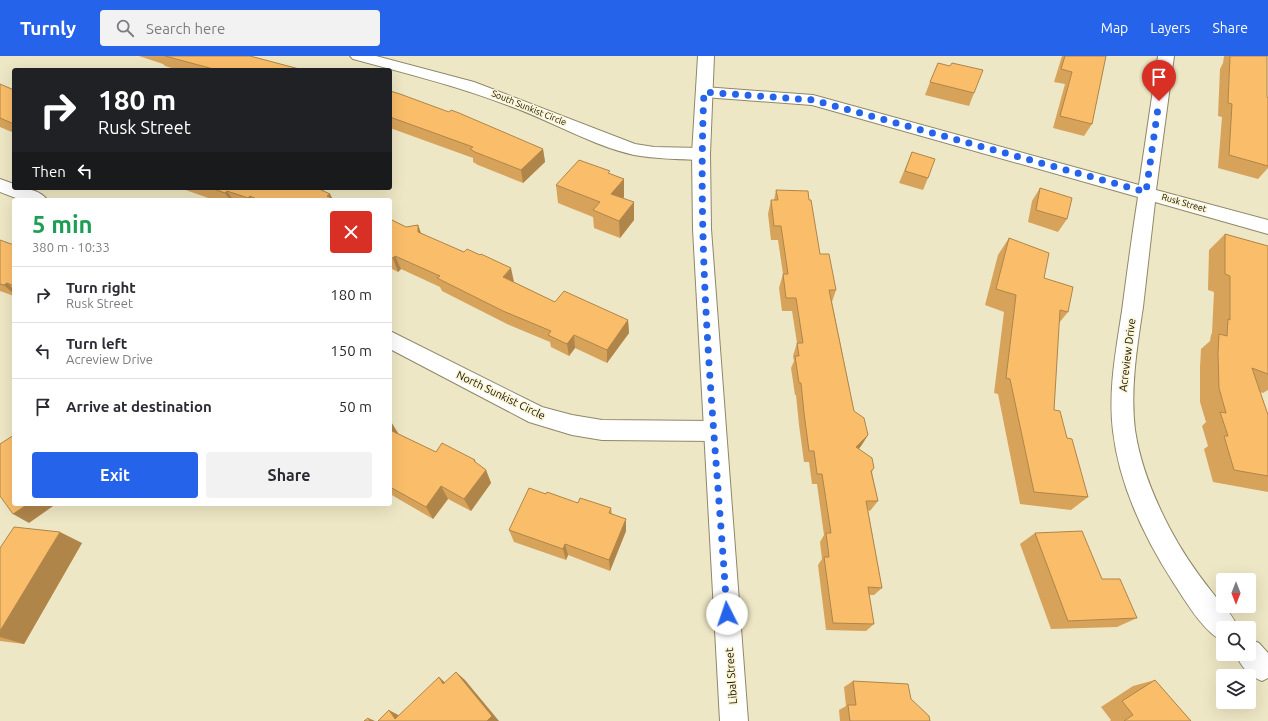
<!DOCTYPE html>
<meta charset="utf-8">
<style>
:root{--surface:#fff;--page:#f2f2f3;--text:#2b2b33;--muted:#7c7c81;--line:#e1e1e2;--accent:#2563eb}
body{margin:0;font-family:Ubuntu,sans-serif;background:var(--page);color:var(--text);height:100vh;display:flex;flex-direction:column;font-size:15px;white-space:nowrap}
*{box-sizing:border-box;margin:0}
p{font-size:13px;color:var(--muted)}
.icon{flex:none;width:22px;height:22px;fill:none;stroke:currentColor;stroke-width:2;stroke-linecap:round;stroke-linejoin:round}
.map{position:relative;flex:1;overflow:hidden}
.side{position:absolute;left:12px;top:142px;width:380px;height:308px;display:flex;flex-direction:column;background:var(--surface);border-radius:4px;box-shadow:0 4px 16px #0002}
.side>*{flex:none}
.hud{position:absolute;left:12px;top:12px;width:380px;height:122px;border-radius:4px;box-shadow:0 4px 16px #0002;background:#202124;color:#fff;overflow:hidden}
.needle{width:26px;rotate:180deg}
.controls{position:absolute;left:1216px;top:517px;display:grid;gap:8px}
.controls a{display:grid;place-items:center;width:40px;height:40px;border-radius:4px;background:var(--surface);box-shadow:0 4px 16px #0002;font-size:20px}
.pin{position:absolute;display:grid;place-items:center;width:34px;height:34px;color:#fff;margin:-41px -17px;border-radius:50% 50% 50% 0;rotate:-45deg;box-shadow:0 0 4px #0007}
.pin .icon{rotate:45deg}
.me{position:absolute;width:44px;margin:-22px;rotate:356deg;stroke-linejoin:round;filter:drop-shadow(0 0 3px #0008)}
.turn{display:flex;align-items:center;gap:14px;height:84px;padding:0 20px;font-size:18px}
.turn .icon{width:52px;height:52px;stroke-width:2.5}
.turn b{display:block;font-size:28px;line-height:34px}
.then{display:flex;align-items:center;height:38px;padding:0 20px;background:#0003;gap:8px;font-size:15px}
.round{display:grid;place-items:center;flex:none;width:42px;height:42px;border-radius:4px;background:var(--page)}
.summary{display:flex;align-items:center;justify-content:space-between;height:68px;padding:0 20px}
h1{font-size:24px;font-weight:700;line-height:30px;color:#1e9e55}
.primary-button{display:flex;gap:8px;margin-top:auto;padding:8px 20px}
.primary-button a{flex:1;height:46px;border-radius:4px;background:var(--accent);color:#fff;font-size:16px;font-weight:700;line-height:46px;text-align:center}
.primary-button a+a{background:var(--page);color:var(--text)}
ul{padding:0;list-style:none}
li{display:flex;align-items:center;gap:12px;height:56px;padding:0 20px;border-top:1px solid var(--line)}
li div{flex:1}
li b{display:block;font-size:15px}
li em{font-style:normal}
header{display:flex;align-items:center;gap:24px;box-sizing:border-box;height:56px;padding:0 20px;background:var(--accent);color:#fff}
header strong{font-size:19px}
nav{display:flex;gap:22px;margin-inline-start:auto;font-size:14px}
.search{width:280px;height:36px;background:var(--page);display:flex;align-items:center;gap:10px;box-sizing:border-box;padding:0 14px;border-radius:4px;color:var(--muted);font-size:15px}
.map>svg:first-child{display:block}
</style>
<header>
<strong>Turnly</strong>
<div class="search"><svg class="icon" aria-label="search" viewBox="0 0 24 24"><circle cx="10" cy="10" r="6"/><path d="M15 15l6 6"/></svg>Search here</div>
<nav><a>Map</a><a>Layers</a><a>Share</a></nav>
</header>
<div class="map">
<svg width="1268" height="665" viewBox="0 0 1268 665">
<rect width="100%" height="100%" fill="#eee7c5"/>
<g fill="none" stroke-linecap="round" stroke-linejoin="round">
<defs>
<g id="street">
<path d="M350 0H376L474 26 635 88 654 91 701 92 707 94 710 98 707 102 701 104C679 103 656 103 634 99 590 89 550 64 507 49 457 30 405 17 353 3Z"/>
<path d="M1158 0H1174L1156 134 1268 164V178L1155 146C1151 181 1147 216 1143 251 1137 291 1130 333 1135 374 1140 408 1153 440 1169 471 1181 494 1196 516 1212 536 1221 548 1233 558 1238 572H1223V585C1204 577 1184 543 1173 526 1144 481 1119 428 1113 375 1108 335 1116 294 1122 255 1127 217 1132 179 1138 141L812 49 704 41 698 39 696 36 698 33 704 31 813 39 1139 129Z"/>
<path d="M0 123 14 128V132C25 132 41 134 47 144H21L0 136Z"/>
<path d="M390 275 542 351 572 359 602 364 715 365 723 368 726 375 723 382 715 385 602 384 572 379 529 366 390 293Z"/>
<path d="M1249 583 1259 587 1268 597V622L1262 625C1249 620 1241 611 1236 598H1249Z"/>
</g>
<path id="secondary" d="M698 0H714L710 98 711 173 748 665H720L693 173 692 98Z"/>
</defs>
<use href="#street" stroke="#8e8769" stroke-width="2"/>
<use href="#secondary" stroke="#8e8769" stroke-width="2"/>
<use href="#street" fill="#fff" fill-rule="evenodd"/>
<use href="#secondary" fill="#fff" fill-rule="evenodd"/>
</g>
<g fill="#d7a35b">
<path d="M139 0H250L303 14H178L165 10 163 8Z"/>
<path d="M1062 0H1106L1092 68 1084 80 1053 72 1065 28 1054 26Z"/>
<path d="M1224 0H1267V41L1268 42V112L1258 123 1218 112 1222 61 1218 60 1220 13 1223 7Z"/>
<path d="M950 10 974 37 969 50 925 39 930 26Z"/>
<path d="M0 28 14 34V77L0 71Z"/>
<path d="M390 35 543 93 545 106 523 127 478 109 473 106V102L390 72Z"/>
<path d="M912 96 928 122 923 134 899 127Z"/>
<path d="M610 118 624 123V141L623 142 634 164 620 182 594 172 593 161 558 147 556 129Z"/>
<path d="M180 132H317L330 138 332 143 335 144H214Z"/>
<path d="M1040 132 1067 163 1058 176 1028 166 1032 145Z"/>
<path d="M776 134 820 198 836 234 832 246 854 355 868 379 861 390 859 393 874 412 872 416 878 445 870 455 868 454 882 532 874 539H869L874 568 866 575 826 574 818 509 822 503 820 486 824 479 817 428H812L809 406H804L799 369 796 339H795L791 312 794 305 793 300 797 287 792 255H782L779 232 783 218 778 184H771L768 158 771 144H774Z"/>
<path d="M390 163 406 171 418 169 421 177 514 226 555 246 628 264 629 277 607 307 575 292 569 300 551 291 550 286 507 268 442 235 440 231 401 213 398 216 390 212Z"/>
<path d="M1225 178 1268 190V334L1263 337 1260 336 1268 359V436L1213 426 1204 393 1208 390 1202 370 1206 366 1200 346V311L1201 293 1210 285 1211 279 1212 277 1214 236 1208 234 1209 194Z"/>
<path d="M1009 182 1044 222 1068 256 1059 267 1054 354 1067 382 1088 441 1071 454 1020 448 998 338 994 337 1004 256 985 249 998 199Z"/>
<path d="M0 184 14 189V240L0 235Z"/>
<path d="M390 364 397 377 436 396 475 404 476 407 486 414 491 427 471 455 448 443 433 463 390 438Z"/>
<path d="M546 438 578 447 611 452 612 458 626 463V475L610 515 568 499 566 504 514 486 509 474Z"/>
<path d="M1035 477 1102 523 1137 562 1117 571 1051 573 1020 488Z"/>
<path d="M82 487 24 588 0 585V492Z"/>
<path d="M1155 624 1191 665H1110L1111 664 1101 651 1133 630Z"/>
<path d="M853 625 911 643 930 665H840L839 654 846 650 844 631Z"/>
</g>
<g fill="#af854a">
<path d="M543 93 545 106 523 127 521 114Z"/>
<path d="M624 123V141L612 155 611 138Z"/>
<path d="M227 135 233 144H230L225 137Z"/>
<path d="M330 138 333 144 327 140Z"/>
<path d="M250 140 253 144H250L248 142Z"/>
<path d="M634 146V164L620 182 619 165Z"/>
<path d="M418 169 423 183 418 176Z"/>
<path d="M395 200 401 213 398 216 393 202Z"/>
<path d="M511 212 514 226 503 221Z"/>
<path d="M7 227 14 234V238L4 229Z"/>
<path d="M628 264 629 277 607 307V294Z"/>
<path d="M574 279 575 292 569 300 567 288Z"/>
<path d="M390 364 398 377 391 384 390 382Z"/>
<path d="M868 379 861 390 850 402 856 391Z"/>
<path d="M486 414 491 427 471 455 464 443Z"/>
<path d="M441 430 448 443 433 463 426 451Z"/>
<path d="M28 448H56L29 467 13 458Z"/>
<path d="M626 463V475L610 515 609 504Z"/>
<path d="M60 476 82 487 24 588 0 581V575Z"/>
<path d="M565 488 568 499 566 504 563 493Z"/>
<path d="M456 616 465 624 499 665H487Z"/>
<path d="M439 621 449 630 443 628Z"/>
<path d="M389 654 402 661 395 663Z"/>
<path d="M368 662 375 665H370Z"/>
</g>
<g fill="#fabe6a" stroke="#af854a">
<path d="M165 0H250L303 14H217Z"/>
<path d="M1065 0H1106L1092 68 1060 60 1072 16 1061 13Z"/>
<path d="M1230 0H1267V41L1268 42V110L1229 99 1232 48 1228 47Z"/>
<path d="M938 7 950 10 952 7 983 14 974 37 930 26Z"/>
<path d="M0 28 14 34V68L0 62Z"/>
<path d="M390 35 400 38 449 56 451 54 459 57 543 93 521 114 475 96 470 93 473 91 390 61Z"/>
<path d="M912 96 935 103 928 122 905 115Z"/>
<path d="M579 104 610 115 608 117 624 123 611 138 634 146 619 165 593 154 600 146 556 129Z"/>
<path d="M211 132H317L330 138 327 140 335 144H259L250 140 248 142 227 135 225 137Z"/>
<path d="M1040 132 1072 142 1067 163 1036 154Z"/>
<path d="M776 134 808 135 809 144H811L820 198H829L836 234H829L854 355 864 362 868 379 856 391 872 402 874 412 871 415 878 445H866L882 532 868 531 874 568 833 567 824 501H829L826 477H831L822 418H817L814 395H809L804 357 801 327H799L795 300H799L797 287H803L796 242H786L783 218H788L781 170H774L771 144H778Z"/>
<path d="M390 163 406 171 418 169V176L464 196 467 193 480 199 481 198 511 212 503 221 555 246 564 235 628 264 607 294 574 279 567 288 548 279 551 275 503 255 437 222 440 220 395 200 393 202 390 201Z"/>
<path d="M1225 178 1268 190V318L1252 312 1268 359V420L1234 414 1224 380H1228L1220 356 1226 357 1219 332 1218 297 1219 278 1227 280 1228 263 1230 264V220L1225 218Z"/>
<path d="M1009 182 1049 197 1044 222 1073 231 1068 256 1060 254 1054 354 1060 355 1067 382 1072 383 1088 441 1034 436 1010 323 1006 322 1016 239 996 233Z"/>
<path d="M0 184 14 189V230L7 227 4 229 0 228Z"/>
<path d="M390 374 436 396 442 387 475 404 474 405 486 414 464 443 441 430 426 451 390 431Z"/>
<path d="M14 379V448H28L13 458 0 440V388Z"/>
<path d="M529 432 546 438 547 436 578 447 580 442 611 452 609 457 626 463 609 504 565 488 563 493 509 474Z"/>
<path d="M14 471 60 476 0 575V492Z"/>
<path d="M1082 475 1102 523H1120L1137 562 1068 565 1035 477Z"/>
<path d="M456 616 492 660 487 665H378L389 654 395 663 439 621 443 628Z"/>
<path d="M1155 624 1191 665H1124L1133 659 1122 645Z"/>
<path d="M853 625 908 628 911 643 929 660 930 665H850L848 649H856Z"/>
<path d="M368 662 370 665H364Z"/>
</g>
<g fill="none" stroke-linecap="round" stroke-linejoin="round">
<path stroke="#2563eb" stroke-width="7" stroke-dasharray="0 12.6" d="M727 558C716 385 696 209 704 36L813 44 1146 136 1159 45"/>
</g>
<g text-anchor="middle" dominant-baseline="central" stroke-width="3" stroke-linejoin="round" paint-order="stroke">
<g font-size="9" fill="#161307" stroke="#fbf4d2">
<text transform="translate(529 52) rotate(22)">South Sunkist Circle</text>
<text transform="translate(1184 147) rotate(16)">Rusk Street</text>
</g>
<g font-size="11" fill="#161307" stroke="#fbf4d2">
<text transform="translate(1127 299) rotate(-83)">Acreview Drive</text>
<text transform="translate(501 339) rotate(26)">North Sunkist Circle</text>
<text transform="translate(731 620) rotate(-94)">Libal Street</text>
</g>
</g>
</svg>
<div class="controls">
<a><svg class="needle" viewBox="-14 -14 28 28"><path d="M0-13l5 13h-10z" fill="#e53935"/><path d="M0 13l5-13h-10z" fill="#7c7c81"/></svg></a>
<a><svg class="icon" aria-label="search" viewBox="0 0 24 24"><circle cx="10" cy="10" r="6"/><path d="M15 15l6 6"/></svg></a>
<a><svg class="icon" aria-label="layers" viewBox="0 0 24 24"><path d="M12 4l9 5-9 5-9-5zM3 14l9 5 9-5"/></svg></a>
</div>
<div class="pin" style="left:1159px;top:45px;background:#d93025"><svg class="icon" aria-label="arrive" viewBox="0 0 24 24"><path d="M6 21V4h12l-3 4 3 4H6"/></svg></div>
<svg class="me" style="left:727px;top:558px" viewBox="-20 -20 40 40"><circle r="19" fill="#fff"/><path d="M0-13L10 11 0 6-10 11z" fill="#2563eb"/></svg>
<div class="hud">
<div class="turn"><svg class="icon" aria-label="right" viewBox="0 0 24 24"><path d="M7 20v-9h11M14 6l5 5-5 5"/></svg><div><b>180 m</b>Rusk Street</div></div>
<div class="then">Then<svg class="icon" aria-label="left" viewBox="0 0 24 24"><path d="M17 20v-9H6M10 6l-5 5 5 5"/></svg></div>
</div>
<section class="side">
<div class="summary"><div><h1>5 min</h1><p>380 m · 10:33</p></div><a class="round" style="background:#d93025;color:#fff"><svg class="icon" aria-label="close" viewBox="0 0 24 24"><path d="M6 6l12 12M18 6L6 18"/></svg></a></div>
<ul>
<li><svg class="icon" aria-label="right" viewBox="0 0 24 24"><path d="M7 20v-9h11M14 6l5 5-5 5"/></svg><div><b>Turn right</b><p>Rusk Street</p></div><em>180 m</em></li>
<li><svg class="icon" aria-label="left" viewBox="0 0 24 24"><path d="M17 20v-9H6M10 6l-5 5 5 5"/></svg><div><b>Turn left</b><p>Acreview Drive</p></div><em>150 m</em></li>
<li><svg class="icon" aria-label="arrive" viewBox="0 0 24 24"><path d="M6 21V4h12l-3 4 3 4H6"/></svg><div><b>Arrive at destination</b></div><em>50 m</em></li>
</ul>
<div class="primary-button"><a>Exit</a><a>Share</a></div>
</section>
</div>
